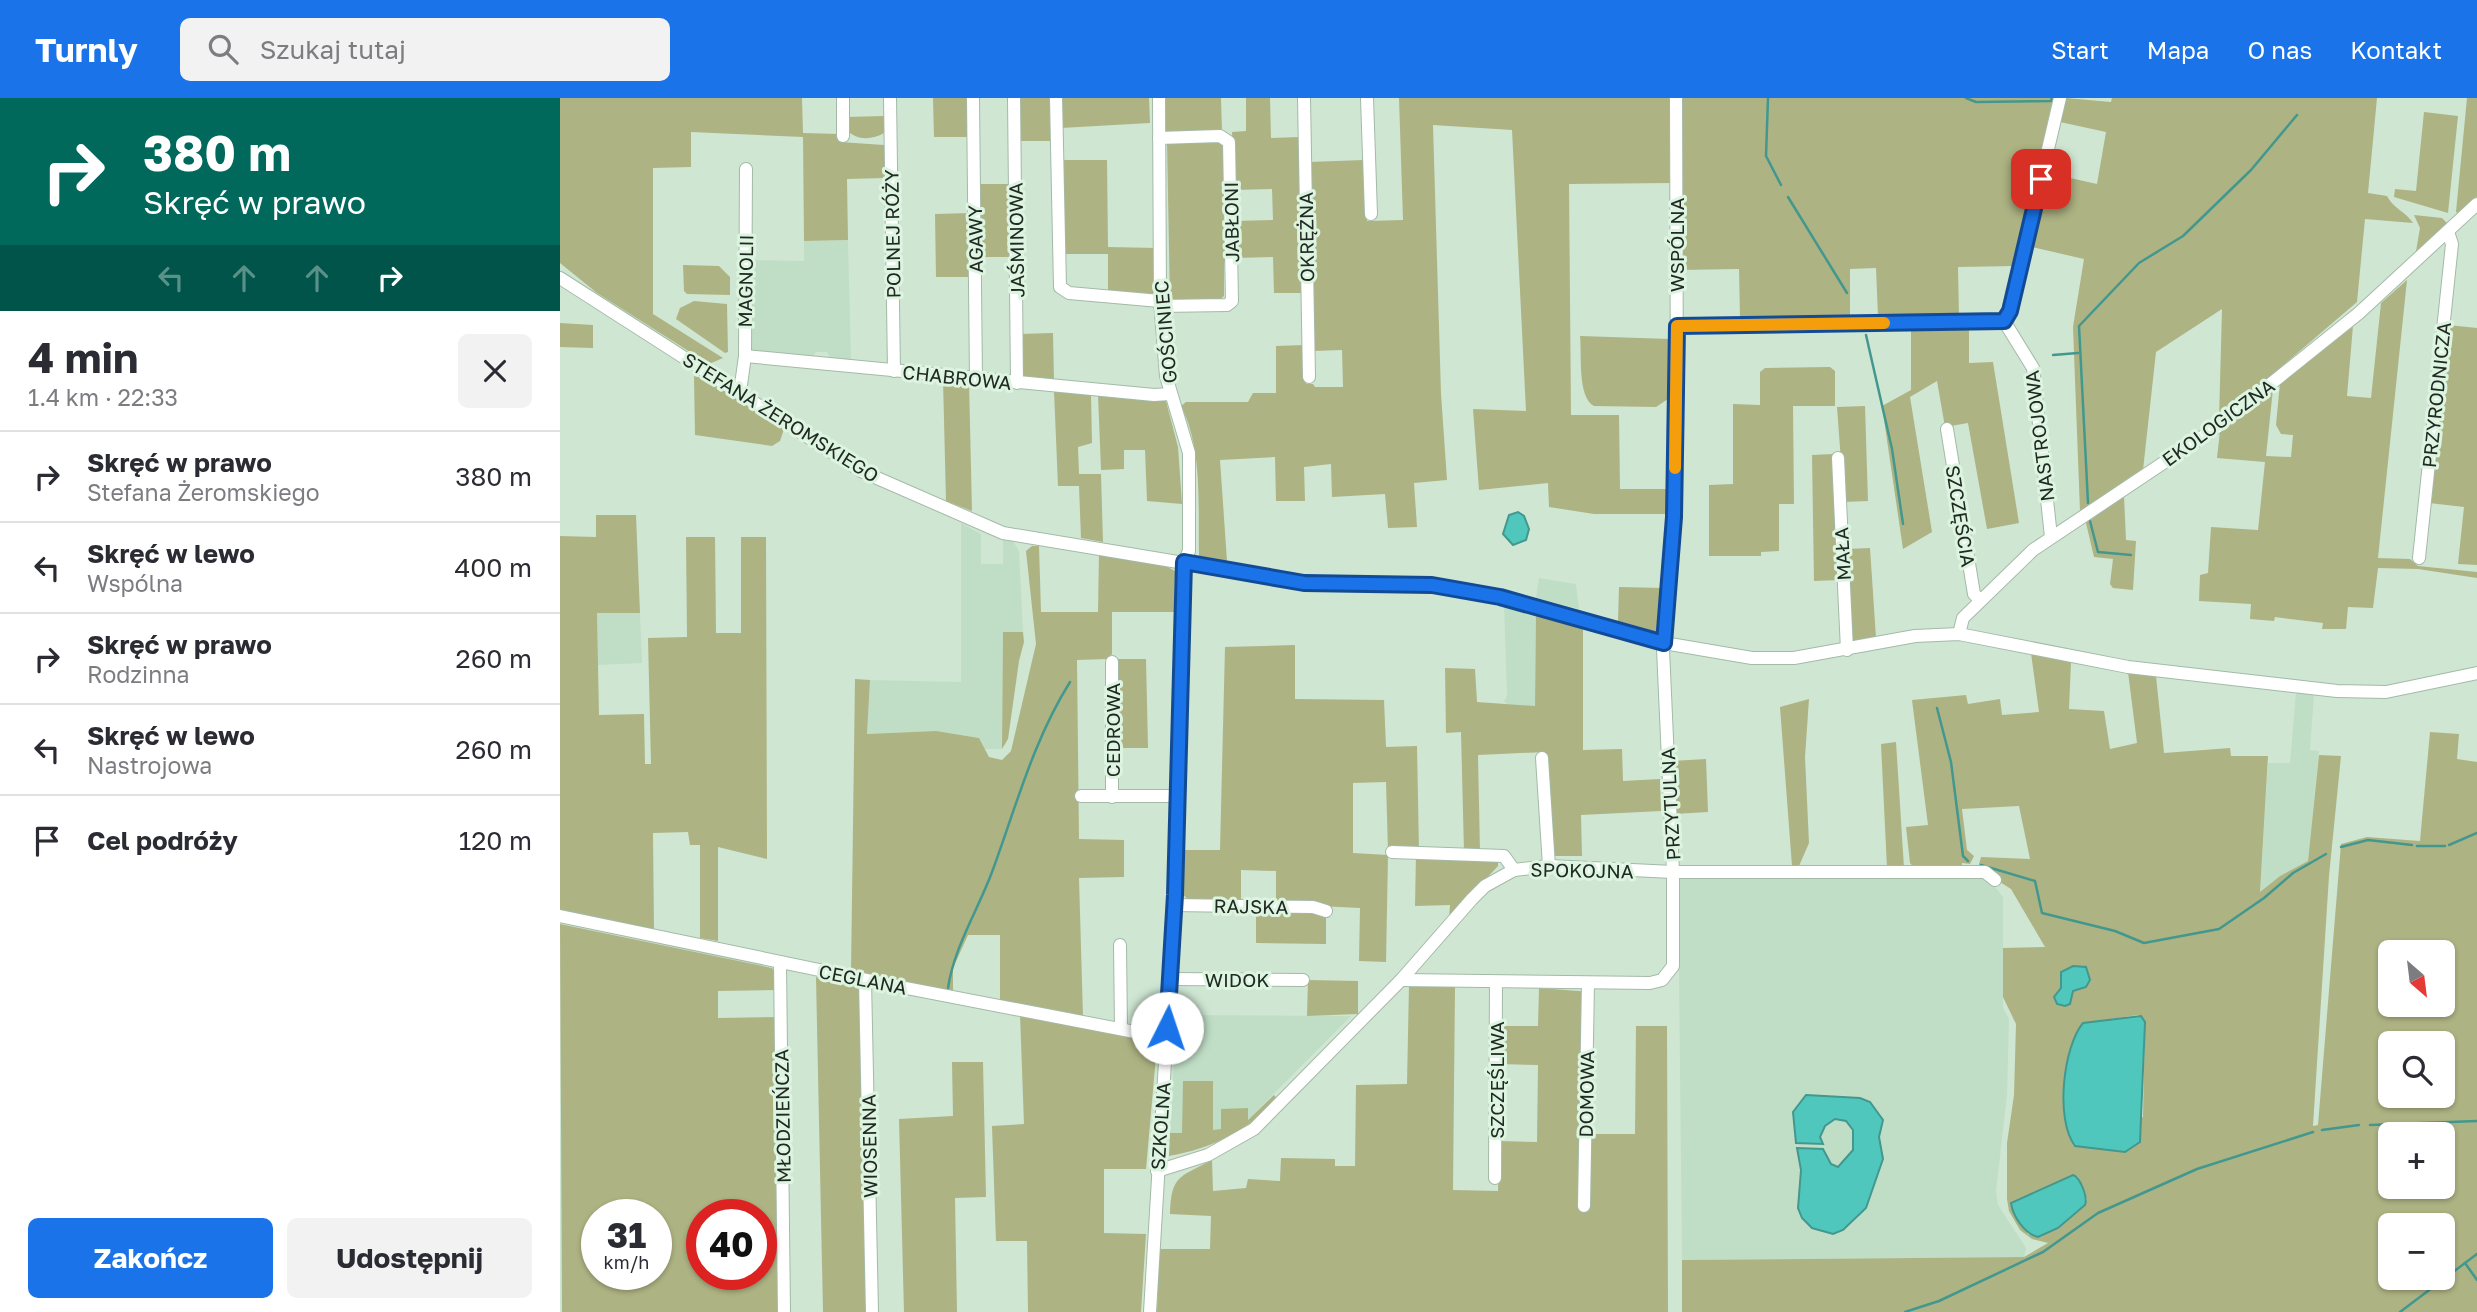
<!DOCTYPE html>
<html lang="pl">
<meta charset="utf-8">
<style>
:root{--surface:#fff;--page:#f2f2f3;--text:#2b2b33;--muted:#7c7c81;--line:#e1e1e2;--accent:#1a73e8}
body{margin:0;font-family:"Golos Text",sans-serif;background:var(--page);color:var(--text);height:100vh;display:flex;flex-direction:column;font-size:26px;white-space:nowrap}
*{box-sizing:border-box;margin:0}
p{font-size:23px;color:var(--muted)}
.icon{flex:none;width:38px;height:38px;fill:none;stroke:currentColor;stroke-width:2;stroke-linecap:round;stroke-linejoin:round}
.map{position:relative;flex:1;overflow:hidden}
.drawer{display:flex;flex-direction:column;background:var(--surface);width:560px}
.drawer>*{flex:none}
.hud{background:#00695c;color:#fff;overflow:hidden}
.needle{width:46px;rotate:152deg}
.fabs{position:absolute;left:1818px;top:842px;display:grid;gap:14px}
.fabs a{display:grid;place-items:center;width:77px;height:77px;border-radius:10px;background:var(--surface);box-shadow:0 2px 5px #0004;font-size:35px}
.speed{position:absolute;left:21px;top:1101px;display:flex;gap:14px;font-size:35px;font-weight:700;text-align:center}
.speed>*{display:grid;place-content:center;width:91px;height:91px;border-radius:50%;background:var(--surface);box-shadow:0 2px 5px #0004;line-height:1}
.speed small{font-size:18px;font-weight:400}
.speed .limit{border:10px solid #d22;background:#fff;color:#111}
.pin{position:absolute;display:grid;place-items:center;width:60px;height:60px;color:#fff;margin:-30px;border-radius:14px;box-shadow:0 4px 10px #0006}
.me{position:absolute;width:77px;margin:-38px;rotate:4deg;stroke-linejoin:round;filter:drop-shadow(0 0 5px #0008)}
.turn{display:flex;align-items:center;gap:24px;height:147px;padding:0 28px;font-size:32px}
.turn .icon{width:91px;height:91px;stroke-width:2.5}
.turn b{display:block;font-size:49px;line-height:60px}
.lanes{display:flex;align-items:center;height:66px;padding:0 28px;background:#0003;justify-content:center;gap:35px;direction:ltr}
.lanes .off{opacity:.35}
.round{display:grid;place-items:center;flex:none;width:74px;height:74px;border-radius:10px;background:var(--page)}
.headline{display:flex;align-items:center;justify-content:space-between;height:119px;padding:0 28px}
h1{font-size:42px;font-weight:700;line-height:52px}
.primary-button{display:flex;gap:14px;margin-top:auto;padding:14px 28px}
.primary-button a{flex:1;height:80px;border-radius:10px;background:var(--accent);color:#fff;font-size:28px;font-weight:700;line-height:80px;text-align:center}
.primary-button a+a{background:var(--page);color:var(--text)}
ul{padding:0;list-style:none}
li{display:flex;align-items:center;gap:21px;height:91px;padding:0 28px;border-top:2px solid var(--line)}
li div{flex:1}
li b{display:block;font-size:26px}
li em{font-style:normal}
header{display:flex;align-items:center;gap:42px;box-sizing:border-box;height:98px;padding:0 35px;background:var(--accent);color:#fff}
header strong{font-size:33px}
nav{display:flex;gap:38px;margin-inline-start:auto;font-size:24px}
.search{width:490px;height:63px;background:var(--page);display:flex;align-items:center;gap:18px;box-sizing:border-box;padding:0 24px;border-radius:10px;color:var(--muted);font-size:26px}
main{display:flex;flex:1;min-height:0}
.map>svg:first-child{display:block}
</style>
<header>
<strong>Turnly</strong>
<div class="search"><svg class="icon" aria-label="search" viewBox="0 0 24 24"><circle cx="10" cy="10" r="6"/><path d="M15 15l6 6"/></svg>Szukaj tutaj</div>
<nav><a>Start</a><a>Mapa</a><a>O nas</a><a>Kontakt</a></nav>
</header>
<main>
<section class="drawer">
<div class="hud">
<div class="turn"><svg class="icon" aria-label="right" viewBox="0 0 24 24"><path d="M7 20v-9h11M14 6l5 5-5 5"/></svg><div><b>380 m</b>Skręć w prawo</div></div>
<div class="lanes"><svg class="icon off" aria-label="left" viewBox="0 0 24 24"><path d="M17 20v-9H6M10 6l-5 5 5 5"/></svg><svg class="icon off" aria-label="ahead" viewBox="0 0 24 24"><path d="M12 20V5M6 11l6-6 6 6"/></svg><svg class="icon off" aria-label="ahead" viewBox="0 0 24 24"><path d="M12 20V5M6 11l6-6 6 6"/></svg><svg class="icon" aria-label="right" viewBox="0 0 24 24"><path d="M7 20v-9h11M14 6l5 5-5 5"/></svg></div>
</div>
<div class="headline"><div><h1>4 min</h1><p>1.4 km · 22:33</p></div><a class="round"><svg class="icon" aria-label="close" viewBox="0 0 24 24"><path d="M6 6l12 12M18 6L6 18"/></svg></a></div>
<ul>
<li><svg class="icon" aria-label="right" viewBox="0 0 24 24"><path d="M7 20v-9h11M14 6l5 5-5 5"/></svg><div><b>Skręć w prawo</b><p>Stefana Żeromskiego</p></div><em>380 m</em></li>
<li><svg class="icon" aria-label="left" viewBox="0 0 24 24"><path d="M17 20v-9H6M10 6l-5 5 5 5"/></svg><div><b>Skręć w lewo</b><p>Wspólna</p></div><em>400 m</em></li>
<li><svg class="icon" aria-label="right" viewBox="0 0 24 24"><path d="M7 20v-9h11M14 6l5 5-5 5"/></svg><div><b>Skręć w prawo</b><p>Rodzinna</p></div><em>260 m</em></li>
<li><svg class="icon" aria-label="left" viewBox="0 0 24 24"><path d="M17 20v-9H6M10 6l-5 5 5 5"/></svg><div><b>Skręć w lewo</b><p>Nastrojowa</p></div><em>260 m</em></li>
<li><svg class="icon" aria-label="arrive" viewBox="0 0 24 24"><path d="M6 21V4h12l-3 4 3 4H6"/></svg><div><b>Cel podróży</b></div><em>120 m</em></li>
</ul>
<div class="primary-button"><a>Zakończ</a><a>Udostępnij</a></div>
</section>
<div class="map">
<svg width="1917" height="1214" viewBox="0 0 1917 1214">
<rect width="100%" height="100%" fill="#cfe6d3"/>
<g fill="#c0dec6">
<path d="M288 142 291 264 270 260 267 254H256L252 259 193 254 189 250V162L244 163V143Z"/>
<path d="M401 425 421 436V466H443V442L453 443 459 453 463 534 443 535 442 651H424L419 640 376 633 307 636 310 582 401 584Z"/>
<path d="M979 480 1016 486 1019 511 976 500Z"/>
<path d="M944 507 976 515 975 608H949L944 603 947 598Z"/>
<path d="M37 514 80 515 82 565 38 567Z"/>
<path d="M1736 594 1754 597 1750 652 1759 653 1748 763 1720 778 1700 794 1708 665H1730Z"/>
<path d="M1374 778 1429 781 1443 799V910L1449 921 1447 997 1436 1093 1438 1107 1466 1150 1464 1159 1122 1162 1118 779Z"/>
<path d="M616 917 791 918 687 1023 652 1036 610 1035Z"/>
</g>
<g fill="#aeb383" fill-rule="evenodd">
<path d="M0 0H242L243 35 279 36 280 44 324 47 325 80 287 81 288 142 244 143 243 39 131 34V69L93 70V216L163 260 149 266 37 195 0 165Z"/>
<path d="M373 0H409L410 39H374Z"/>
<path d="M457 0H491V43H458Z"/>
<path d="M501 0H589L590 25 501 30Z"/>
<path d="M601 0H661L662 34 603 36Z"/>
<path d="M686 0H710L711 40 740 39 744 195H714L713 159 676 160 675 123 713 122 712 91 674 92 672 34 686 33Z"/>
<path d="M839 0H1110L1111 85 1009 86 1011 317H1059L1060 391H1110L1108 416H1034L989 409 988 385 919 392 913 311 966 313 952 32 873 27 881 296 887 382 854 385 857 429 828 430 825 396 772 399 771 366 744 369 745 403H716L715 359 660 362 667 463 639 458C638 410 643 351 621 308L626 304H688L693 295H716V248L745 247 746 286H753L755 289H783L782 252 753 253 749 64 804 62 807 123 843 122Z"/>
<path d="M1120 0H1493L1455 168 1398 169 1399 219H1318L1316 170 1290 171V220H1180L1179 171 1120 172Z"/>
<path d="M1506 0 1551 4 1552 0H1817L1808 95 1827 98C1833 110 1846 114 1853 125L1805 121 1797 204 1659 322 1662 211 1596 254 1583 372 1520 413 1513 229 1524 161 1472 149 1488 75 1537 86 1546 34 1500 24Z"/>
<path d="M1907 0H1917V99L1899 116 1896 114Z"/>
<path d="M1864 14 1898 18 1888 115 1834 99 1835 91 1856 93Z"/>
<path d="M324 18V35C312 42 296 43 286 31V19Z"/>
<path d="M662 42 665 46 668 163 664 164V198L657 204 610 203 607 44Z"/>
<path d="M502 62H547L548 149 597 150V198L548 194V156H503Z"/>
<path d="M417 86H451L452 159H418Z"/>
<path d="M410 115 411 179H376L375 116Z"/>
<path d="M1854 117 1882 120 1888 126 1855 159 1860 130Z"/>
<path d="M123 167 159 168 170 179V197L127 196 124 193Z"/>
<path d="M1847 182 1818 460 1850 461 1858 468 1917 474V480L1858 471 1818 470 1813 510 1788 509 1786 531H1762L1763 525 1715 519 1714 523 1690 521 1691 506 1639 503 1640 477 1648 475 1651 429 1698 432 1705 364 1657 360 1660 333 1713 291 1706 358 1731 359 1733 337 1721 336 1716 327 1720 285 1793 228 1787 298 1811 300 1821 205Z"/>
<path d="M134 203 167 206 168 254 165 255 116 221 120 210Z"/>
<path d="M0 225 33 227V250L0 249Z"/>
<path d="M1888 227 1917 230V467L1898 466 1904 409 1869 405Z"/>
<path d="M1409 231V265L1433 264 1459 425 1427 431 1408 325 1385 329 1377 283 1350 299 1372 434 1343 451 1322 308 1351 292V232Z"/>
<path d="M493 235 494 283 466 281 461 277 460 236Z"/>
<path d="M1020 238 1110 241 1111 299 1096 309 1034 308C1017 299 1022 256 1020 238Z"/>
<path d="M1270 269 1275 273V308H1233L1234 406H1219V453L1201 454V458H1149V387L1173 386V306L1200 307V274L1205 270Z"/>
<path d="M134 278 146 281 224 331 220 343 212 348 135 337Z"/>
<path d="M383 281 409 284 412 413 386 403Z"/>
<path d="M494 293 531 297 532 345 518 349 519 376H541L543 444 521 440 519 388H498Z"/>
<path d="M538 297 606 303 618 349 622 406 587 403 585 352H564V371L541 372Z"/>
<path d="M1305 308 1308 403 1284 404 1277 309Z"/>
<path d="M1273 356 1279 482 1254 483 1252 357Z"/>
<path d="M1564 398 1566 442 1576 443 1573 492 1553 490 1550 486 1553 461 1534 459 1526 425Z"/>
<path d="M36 417H76L80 515H37L39 617 84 616 85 666H91L88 540 127 539 126 439H155L156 535H181V439H206L207 761 158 749V843L140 840V747H130L128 734 93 735 94 832 0 813V438L36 439Z"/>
<path d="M472 448H479L481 514H538L539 455 606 468 615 473 614 514H552V556L547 561 517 562 519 741 564 742V779L519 780 523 919 440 904V837H408L393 870V894L291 873 295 581 310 582 307 636 376 633 419 640 429 659 442 662 451 653 476 546 466 453Z"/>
<path d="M1310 450 1316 540 1289 546 1286 451Z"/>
<path d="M1059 489 1104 490 1100 535 1058 523Z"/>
<path d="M976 515 1023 529V652L1062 651 1063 683 1100 681 1101 713 1021 717 1022 758H991L985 654 918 657 920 754H904L901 634 886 635 885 570 915 571 917 604 975 608Z"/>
<path d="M443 534H463L464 544 459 563 448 641 442 651Z"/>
<path d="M735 547V601L824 602 826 649 857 648 859 753H828L826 684 793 685V755L828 757 826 864 799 863 800 810 716 806V773L681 772V806L629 802 622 796 623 752H660L665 549Z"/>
<path d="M1471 555 1511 564 1509 611 1544 613 1550 651 1577 645 1568 574 1596 578 1604 655 1670 650 1671 658H1708L1700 794 1720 778 1748 763 1759 657 1781 658 1769 778 1753 1028 1758 1027 1781 746 1807 739 1860 743 1870 634 1899 636 1897 661 1917 664V1214H1122V1162L1464 1159 1488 1145 1472 1141 1460 1132 1449 1113 1447 1101V1045L1454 997 1456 926 1443 899V850L1485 849 1451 791 1418 770 1421 759 1470 761 1459 708 1402 711 1407 752 1414 758 1410 766 1402 765V769L1354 770 1350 765 1346 729 1368 727 1352 602 1406 597 1408 606 1440 601 1442 617 1479 614ZM1830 854H1883V906H1830ZM1578 917 1585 924 1583 1019 1512 1045C1498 1015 1501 950 1524 925ZM1830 945H1883V998H1830ZM1830 1036H1883V1088H1830ZM1511 1077 1518 1079 1527 1101 1525 1107 1498 1130 1478 1139 1468 1136 1452 1112 1458 1101 1479 1094ZM1830 1127H1883V1180H1830Z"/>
<path d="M557 561H586L588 650H558Z"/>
<path d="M1249 601 1245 659 1249 745 1239 768H1232L1220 609Z"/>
<path d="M1336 644 1344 770H1327L1321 646Z"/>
<path d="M1146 661 1148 714 1114 716 1112 663Z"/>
<path d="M856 756 938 763V768L889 820 890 807 855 808Z"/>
<path d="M696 812 766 816V846L696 845Z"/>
<path d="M0 826 212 870 216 877V892L158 893V920L217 919 221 1214H2ZM37 1116H96V1176H37ZM142 1116H201V1176H142Z"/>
<path d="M256 879 299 888 308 1214H263Z"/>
<path d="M748 882 798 883V916L747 918Z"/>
<path d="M849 886 895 889 893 1092 938 1093 939 1043 977 1044 978 967 940 966 941 928H978L979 890 1032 894V1036H1075L1076 928H1107L1108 1214H597L599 1151H650L651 1118 610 1116C611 1077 620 1079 652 1062L653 1093 686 1090 688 1081 720 1083 721 1060 775 1061V1068H795L796 987 847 986Z"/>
<path d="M460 916 580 939 579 943 597 947 586 1071H544V1135L586 1136 581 1214H468L467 1143H436L432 1028 464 1026Z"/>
<path d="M392 964H423L426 1099 395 1100 397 1214H344L339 1021 393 1018Z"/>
<path d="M623 983H653V1032L661 1031V1011L688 1010V1022L714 997 718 1002C685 1033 654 1050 609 1058L610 1035H622Z"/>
</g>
<g fill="#50c7bd" stroke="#42988e" stroke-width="2">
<path d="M958 414 964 418 969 431 966 442 953 447 943 436 949 417Z"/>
<path d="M1513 868 1526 869 1530 882 1526 889 1513 893 1510 906 1505 908 1497 906 1494 899 1501 890V874Z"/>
<path d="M1581 918 1585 924 1580 1044 1565 1054 1515 1048C1495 1022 1503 949 1523 925Z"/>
<path d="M1246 997 1300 1000 1310 1004 1323 1022 1319 1039 1323 1061 1306 1110 1283 1132 1273 1136 1252 1130 1242 1120 1238 1110 1241 1072 1237 1050 1263 1051 1271 1066 1278 1069 1293 1052V1032L1286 1023 1275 1021 1265 1028 1260 1039 1263 1046 1236 1045 1233 1014Z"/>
<path d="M1513 1077C1520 1079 1528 1099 1525 1107L1498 1130 1478 1139C1465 1136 1453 1119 1451 1105Z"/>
</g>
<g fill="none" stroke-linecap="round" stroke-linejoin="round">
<g stroke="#42988e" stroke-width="2.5">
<path d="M1208 0 1206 58 1221 87"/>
<path d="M1406 0 1416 4 1491 3 1492 0"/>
<path d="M1228 99 1287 195"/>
<path d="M1306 237 1332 351 1343 426"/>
<path d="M1493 257 1518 255"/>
<path d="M1528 405 1519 228 1579 165 1623 138 1691 72 1737 17"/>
<path d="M1530 423 1538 454 1571 457"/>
<path d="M1377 610 1391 664 1403 758 1408 763"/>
<path d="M1889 747 1917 735"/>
<path d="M1857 748H1885"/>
<path d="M1781 749 1808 742 1852 747"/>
<path d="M1421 767 1475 783 1482 815 1555 833 1584 845 1659 831 1704 800 1733 775 1766 756"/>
<path d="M388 890C394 849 418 812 432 774 456 709 473 643 510 584"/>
<path d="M1810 1027 1917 1023"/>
<path d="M1762 1032 1799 1027"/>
<path d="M1905 1165 1917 1182"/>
<path d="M1345 1214 1379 1203 1483 1154 1538 1115 1637 1071 1753 1034"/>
<path d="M1840 1214 1917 1156"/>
</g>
<defs>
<g id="minor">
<path d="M283 0V38"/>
<path d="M330 0 334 273"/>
<path d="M413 0 416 282"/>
<path d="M454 0 457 285"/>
<path d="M496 0 500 189 509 195 600 203"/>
<path d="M744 0 749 279"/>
<path d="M807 0 811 116"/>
<path d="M599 40 660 38 669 44 672 203 667 207 601 208"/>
<path d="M0 180 301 373 443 435 744 485 872 487 940 499 1104 545 1192 560H1234L1355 538 1399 536 1568 569 1777 593 1826 594 1917 575"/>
<path d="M1444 223 1450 213 1500 0"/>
<path d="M1444 223 1473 270 1491 439"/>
<path d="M1117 228 1444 223"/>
<path d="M185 258 594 297 610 296"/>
<path d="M180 294 185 258 186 71"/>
<path d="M1387 331 1414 496 1420 502"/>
<path d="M1278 360 1287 552"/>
<path d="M1859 460 1892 146 1888 134"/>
<path d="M1399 536 1403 520 1473 452 1657 329 1799 215 1917 106"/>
<path d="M552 564V699"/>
<path d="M982 660 989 768"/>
<path d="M521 698H617"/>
<path d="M832 754 944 758 954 772"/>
<path d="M614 807 753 809 766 813"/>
<path d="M0 818 341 889 606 940"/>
<path d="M560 847 561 931"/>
<path d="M220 865 224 1214"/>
<path d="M610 881 743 882"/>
<path d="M305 882 312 1214"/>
<path d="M841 882 1090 885 1102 882 1113 868V774L1103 551 1114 419 1117 313 1116 0"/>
<path d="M597 1073 648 1057 694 1031 841 882 912 801 925 788 954 772 989 768 1113 774H1425L1435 782"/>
<path d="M935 1080 936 884"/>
<path d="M1024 1108 1028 885"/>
<path d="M590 1214 615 797 624 464 629 453V355L606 278 600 203 599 0"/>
</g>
</defs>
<use href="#minor" stroke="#a3baa7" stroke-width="14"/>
<use href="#minor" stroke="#fff" stroke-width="12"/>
</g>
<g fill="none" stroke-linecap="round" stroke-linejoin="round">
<defs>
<path id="route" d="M607 930 615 797 624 464 744 485 872 487 940 499 1104 545 1114 419 1117 228 1444 223 1450 213 1481 81"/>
</defs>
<use href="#route" stroke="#114b97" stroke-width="18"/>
<use href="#route" stroke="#1a73e8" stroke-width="12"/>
<path stroke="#f59e0b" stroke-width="12" d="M1115 370 1117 228 1324 225"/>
</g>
<g text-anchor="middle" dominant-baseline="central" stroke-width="6" stroke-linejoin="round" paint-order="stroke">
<g font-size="19" fill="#202922" stroke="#dcf4e0">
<text transform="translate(671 124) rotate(-91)">JABŁONI</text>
<text transform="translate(332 136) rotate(-91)">POLNEJ RÓŻY</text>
<text transform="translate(746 139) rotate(-91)">OKRĘŻNA</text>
<text transform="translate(415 141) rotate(-91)">AGAWY</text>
<text transform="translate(456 142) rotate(-91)">JAŚMINOWA</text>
<text transform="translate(1116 147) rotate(-90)">WSPÓLNA</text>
<text transform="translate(185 183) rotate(-89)">MAGNOLII</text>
<text transform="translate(605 234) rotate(-95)">GOŚCINIEC</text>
<text transform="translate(397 279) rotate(6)">CHABROWA</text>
<text transform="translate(1876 297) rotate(-84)">PRZYRODNICZA</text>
<text transform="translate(221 319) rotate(32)">STEFANA ŻEROMSKIEGO</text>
<text transform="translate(1658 324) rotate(-36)">EKOLOGICZNA</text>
<text transform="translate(1479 338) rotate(-97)">NASTROJOWA</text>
<text transform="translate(1401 418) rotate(81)">SZCZĘŚCIA</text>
<text transform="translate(1282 456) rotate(-93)">MAŁA</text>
<text transform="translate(552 632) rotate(-90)">CEDROWA</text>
<text transform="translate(1110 706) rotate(-93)">PRZYTULNA</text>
<text transform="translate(1022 772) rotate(1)">SPOKOJNA</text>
<text transform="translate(691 808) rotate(1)">RAJSKA</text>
<text transform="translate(303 881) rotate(11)">CEGLANA</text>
<text x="677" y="881">WIDOK</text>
<text transform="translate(936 982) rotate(-90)">SZCZĘŚLIWA</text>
<text transform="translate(1026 996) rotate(-89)">DOMOWA</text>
<text transform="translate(222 1018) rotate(-91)">MŁODZIEŃCZA</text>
<text transform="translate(600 1028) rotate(-86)">SZKOLNA</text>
<text transform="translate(309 1048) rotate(-91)">WIOSENNA</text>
</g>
</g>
</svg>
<div class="fabs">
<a><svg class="needle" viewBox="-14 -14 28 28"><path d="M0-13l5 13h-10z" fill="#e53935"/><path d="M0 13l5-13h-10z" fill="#7c7c81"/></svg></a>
<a><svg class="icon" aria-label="search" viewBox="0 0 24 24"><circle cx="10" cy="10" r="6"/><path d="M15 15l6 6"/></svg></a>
<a>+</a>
<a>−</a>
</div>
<div class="speed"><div>31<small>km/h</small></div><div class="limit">40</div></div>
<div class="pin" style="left:1481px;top:81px;background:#d93025"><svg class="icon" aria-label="arrive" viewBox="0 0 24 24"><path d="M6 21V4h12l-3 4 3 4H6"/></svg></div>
<svg class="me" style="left:607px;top:930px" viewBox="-20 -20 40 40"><circle r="19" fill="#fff"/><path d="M0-13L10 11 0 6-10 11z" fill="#1a73e8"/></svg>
</div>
</main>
